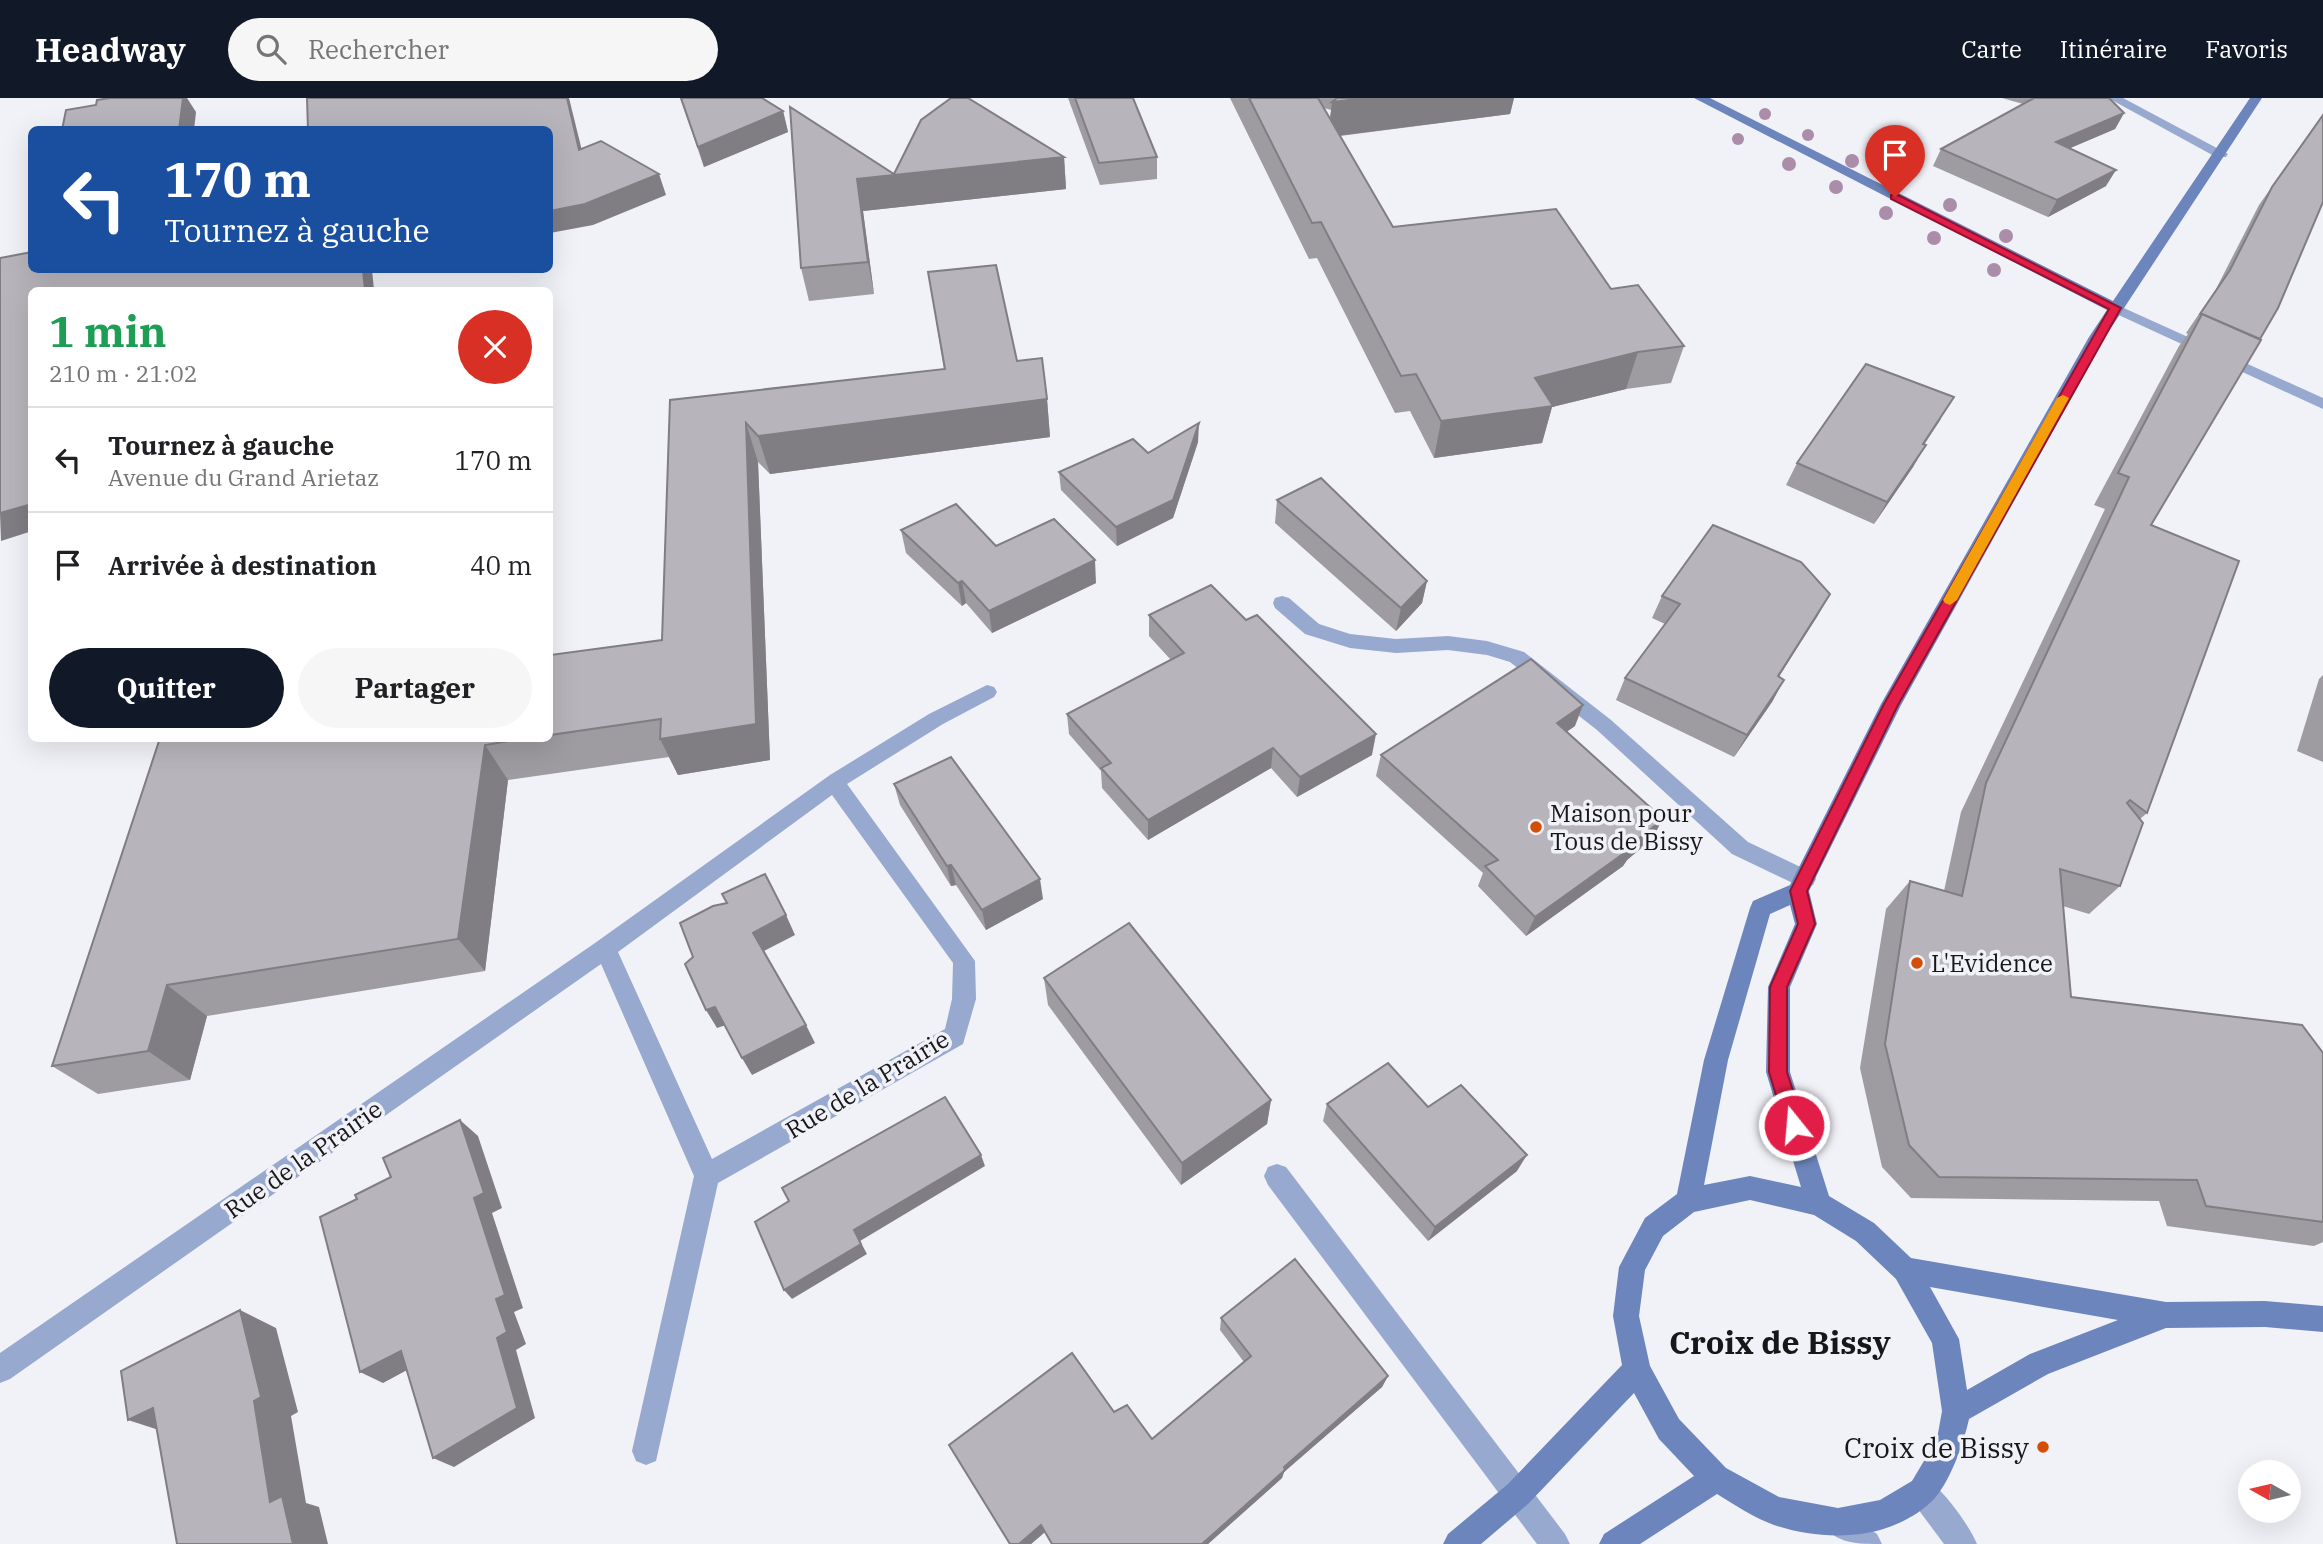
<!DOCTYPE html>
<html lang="fr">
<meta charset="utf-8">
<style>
:root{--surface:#fff;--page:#f6f6f6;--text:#202124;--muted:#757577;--line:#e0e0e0;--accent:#111827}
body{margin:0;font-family:"IBM Plex Serif",serif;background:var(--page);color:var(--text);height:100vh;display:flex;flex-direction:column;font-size:26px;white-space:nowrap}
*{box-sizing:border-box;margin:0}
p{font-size:23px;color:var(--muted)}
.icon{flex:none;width:38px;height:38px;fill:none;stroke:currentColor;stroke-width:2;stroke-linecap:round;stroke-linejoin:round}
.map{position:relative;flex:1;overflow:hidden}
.details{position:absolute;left:28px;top:189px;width:525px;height:455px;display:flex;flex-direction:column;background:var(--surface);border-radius:10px;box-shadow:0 7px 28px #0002}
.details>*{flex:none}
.hud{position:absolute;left:28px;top:28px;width:525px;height:147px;border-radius:10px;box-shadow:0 7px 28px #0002;background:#1a4fa0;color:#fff;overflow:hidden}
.needle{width:46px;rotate:278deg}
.tools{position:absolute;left:2238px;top:1362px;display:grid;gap:14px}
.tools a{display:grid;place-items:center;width:63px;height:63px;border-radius:50%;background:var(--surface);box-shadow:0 7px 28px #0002;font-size:35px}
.pin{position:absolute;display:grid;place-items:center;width:60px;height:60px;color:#fff;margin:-72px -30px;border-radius:50% 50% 50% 0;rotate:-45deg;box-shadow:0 0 7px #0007}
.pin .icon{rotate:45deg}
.me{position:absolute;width:77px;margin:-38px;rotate:343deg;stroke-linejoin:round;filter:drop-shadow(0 0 5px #0008)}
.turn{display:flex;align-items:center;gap:24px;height:147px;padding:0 21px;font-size:32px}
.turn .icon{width:91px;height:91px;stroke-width:2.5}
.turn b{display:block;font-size:49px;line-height:60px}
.round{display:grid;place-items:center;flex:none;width:74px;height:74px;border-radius:37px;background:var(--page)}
.overview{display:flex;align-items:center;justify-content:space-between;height:119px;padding:0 21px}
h1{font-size:42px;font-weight:700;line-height:52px;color:#1e9e55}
.button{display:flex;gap:14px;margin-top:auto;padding:14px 21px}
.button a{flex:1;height:80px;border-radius:42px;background:var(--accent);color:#fff;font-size:28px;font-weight:700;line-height:80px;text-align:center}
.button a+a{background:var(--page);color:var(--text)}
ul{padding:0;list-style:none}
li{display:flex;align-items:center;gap:21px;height:105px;padding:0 21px;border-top:2px solid var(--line)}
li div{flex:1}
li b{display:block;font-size:26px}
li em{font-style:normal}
header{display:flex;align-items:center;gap:42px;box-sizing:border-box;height:98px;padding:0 35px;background:var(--accent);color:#fff}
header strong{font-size:33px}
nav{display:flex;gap:38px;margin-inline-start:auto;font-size:24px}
.search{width:490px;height:63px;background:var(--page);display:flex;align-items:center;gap:18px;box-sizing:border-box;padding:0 24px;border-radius:38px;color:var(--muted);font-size:26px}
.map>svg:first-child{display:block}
</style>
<header>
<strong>Headway</strong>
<div class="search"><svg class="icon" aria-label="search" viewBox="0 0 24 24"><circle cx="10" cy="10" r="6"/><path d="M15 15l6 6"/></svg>Rechercher</div>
<nav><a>Carte</a><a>Itinéraire</a><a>Favoris</a></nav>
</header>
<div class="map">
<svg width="2323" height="1446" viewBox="0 0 2323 1446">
<rect width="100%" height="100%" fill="#f1f1f8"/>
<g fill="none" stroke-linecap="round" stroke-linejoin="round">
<g fill="#97a9cf" fill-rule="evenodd">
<path d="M1282 498 1289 500 1319 526 1350 536 1396 541 1448 538 1487 543 1524 554 1611 622 1748 744 1813 775 1816 781 1813 787 1805 790 1797 787 1732 756 1597 632 1510 564 1487 557 1448 552 1396 555 1350 550 1305 536 1275 510 1273 505 1275 500Z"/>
<path d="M1277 1066 1286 1069 1565 1436 1570 1446H1537L1268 1087 1264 1078 1268 1069Z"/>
</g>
<g fill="#97a9cf" fill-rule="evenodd">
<path d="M2108 0H2123L2228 56 2226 59H2216Z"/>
<path d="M2115 206 2323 300V311L2110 213 2108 210Z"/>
<path d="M987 587 994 589 997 594 994 599 943 626 847 686 975 863 976 901 963 946 718 1085 656 1363 646 1367 636 1363 632 1353 694 1078 601 866 10 1281 0 1285V1255L595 845 830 677 929 616ZM832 697 953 865 952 901 945 931 712 1061 618 854Z"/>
<path d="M1922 1379C1940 1386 1969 1427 1977 1446H1944L1912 1403 1908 1393 1912 1383Z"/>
<path d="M1838 1410 1877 1436 1882 1446C1858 1446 1834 1446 1823 1425L1828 1415Z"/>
</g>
<path fill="#6c85bc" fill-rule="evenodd" d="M1694 0H1710L2113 203 2250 0H2262L2105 239 1901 607 1809 793 1817 826 1790 889V974L1829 1098 1874 1125 1911 1160 2166 1204 2265 1203 2323 1208V1234L2265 1229 2166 1230 2048 1276 1969 1321C1964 1344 1949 1388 1931 1404 1889 1443 1825 1444 1774 1427 1754 1420 1735 1407 1717 1396L1640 1446H1599L1604 1436 1694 1378 1659 1341 1634 1295 1528 1406 1481 1446H1443L1448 1436 1508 1386 1622 1267 1613 1218 1619 1169 1645 1120 1677 1096 1704 962 1750 810 1753 803 1790 787 1881 606 2089 239 2107 212ZM1790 807 1795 826 1768 889 1766 974 1801 1089 1750 1078 1704 1087 1728 962 1770 816ZM1750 1102 1814 1117 1856 1143 1896 1181 1932 1245 1942 1313 1937 1341 1912 1383 1880 1402 1838 1410 1779 1399 1726 1370 1679 1321 1650 1268 1639 1218 1645 1172 1663 1138 1694 1114ZM1930 1189 2118 1222 2030 1256 1967 1292 1959 1241Z"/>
</g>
<g fill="#ab8da9">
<circle cx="1765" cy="16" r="6"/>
<circle cx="1808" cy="37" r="6"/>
<circle cx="1738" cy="41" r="6"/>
<circle cx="1852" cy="63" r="7"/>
<circle cx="1789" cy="66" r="7"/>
<circle cx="1900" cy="83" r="7"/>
<circle cx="1836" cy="89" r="7"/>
<circle cx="1950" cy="107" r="7"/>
<circle cx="1886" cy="115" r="7"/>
<circle cx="2006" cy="138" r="7"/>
<circle cx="1934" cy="140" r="7"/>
<circle cx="1994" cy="172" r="7"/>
</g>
<g fill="#9e9ba1" fill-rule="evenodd">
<path d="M680 0H762L783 13 788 34 704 69Z"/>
<path d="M1068 0H1133L1157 59V81L1100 87Z"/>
<path d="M1230 0H1514L1510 16 1340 38 1393 129 1611 191 1684 248 1671 285 1626 291 1552 309 1542 345 1434 360 1410 313 1395 315 1317 160 1309 161ZM1324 10 1331 12 1330 21Z"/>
<path d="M2002 0H2109L2124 15 2115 31 2070 50 2106 88 2048 119 1933 68 1941 51 2023 6Z"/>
<path d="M2323 17 2151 427 2147 715 2140 721 2120 788 2089 816 2063 808 2071 899 2323 955V1144L2314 1148 2167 1128 2159 1103 1911 1100 1882 1069 1860 970 1886 811 1910 783 1944 793 1961 714 2105 411 2094 407 2179 248 2188 236 2186 235 2216 191 2259 107Z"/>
<path d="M1064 59 1066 91 863 113 874 196 809 203 801 170 894 76Z"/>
<path d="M928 174 1017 263 1047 301 1050 339 770 376 758 364 770 662 678 677 669 659 508 682 485 873 207 918 190 982 98 996 52 968 160 640H550V557L662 542 670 302 944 271Z"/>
<path d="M1941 321 1924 347 1913 369 1874 426 1786 387 1797 365Z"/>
<path d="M1198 344 1173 420 1117 448 1061 392 1059 374Z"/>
<path d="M1277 402 1427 483 1422 505 1396 533 1275 425Z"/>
<path d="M901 432 996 448 1096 485 992 535 966 505 962 508 906 455Z"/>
<path d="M1830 496 1779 579 1784 582 1772 604 1734 659 1616 602 1625 580 1665 526 1652 520 1662 498Z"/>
<path d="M1149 517 1372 657 1297 699 1271 670 1148 742 1102 690 1101 673 1069 636 1067 616 1171 562 1149 538Z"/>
<path d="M2323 577V664L2297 653 2319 581Z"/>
<path d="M1575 628 1566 634 1652 741 1627 762 1623 768 1526 838 1478 788 1483 775 1376 678 1381 657Z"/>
<path d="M894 686 1043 801 986 832 956 787 951 788 900 707Z"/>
<path d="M1044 880 1271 1002 1267 1026 1181 1087 1048 907Z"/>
<path d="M1327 1006 1517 1073 1428 1143 1323 1023Z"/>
<path d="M1221 1220 1388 1278 1382 1289 1284 1374 1282 1380 1208 1446H1052L1045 1434 1031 1446H1010L1114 1314 1152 1341 1244 1264 1220 1232Z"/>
</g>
<g fill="#817e83">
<path d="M183 0H187L196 14 194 32H179Z"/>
<path d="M567 0H569L587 73 579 52Z"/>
<path d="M1366 0H1514L1510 16 1328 39 1332 4Z"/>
<path d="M783 13 788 34 704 69 698 49Z"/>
<path d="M2124 15 2115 31 2047 60 2056 44Z"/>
<path d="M1064 59 1066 91 863 113 874 196 868 164 857 81Z"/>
<path d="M2116 72 2106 88 2048 119 2057 102Z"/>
<path d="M659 76 666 97 593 127 550 135V113Z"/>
<path d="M363 172H372L374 192H365Z"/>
<path d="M1638 254 1626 291 1552 309 1542 345 1434 360 1441 323 1535 280Z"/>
<path d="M1047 301 1050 339 770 376 758 338Z"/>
<path d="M746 325 758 364 770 662 678 677 660 641Z"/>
<path d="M1199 325 1198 344 1173 420 1117 448 1116 429Z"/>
<path d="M1926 347 1913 369 1874 426 1887 404Z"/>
<path d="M32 406V433L1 443 0 415Z"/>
<path d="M1095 462 1096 485 992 535 989 513Z"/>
<path d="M962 483 966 505 962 508 958 485Z"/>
<path d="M1427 483 1422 505 1396 533 1401 510Z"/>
<path d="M1830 496 1817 519 1765 600 1778 578Z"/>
<path d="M1784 582 1772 604 1734 659 1747 637Z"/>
<path d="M1583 607 1575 628 1549 646 1557 625Z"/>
<path d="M1376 636 1372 657 1297 699 1300 679Z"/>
<path d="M485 647 508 682 485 873 458 841Z"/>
<path d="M1273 650 1271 670 1148 742V722Z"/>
<path d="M1663 721 1652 741 1627 762 1623 768 1526 838 1535 819 1632 746Z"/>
<path d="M951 767 956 787 951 788 947 768Z"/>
<path d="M1040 781 1043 801 986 832 982 812Z"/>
<path d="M786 817 795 837 762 854 753 835Z"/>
<path d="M167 887 207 918 190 982 148 953Z"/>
<path d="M715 909 726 927 717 930 706 912Z"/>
<path d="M806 927 815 945 752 977 742 960Z"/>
<path d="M1271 1002 1267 1026 1181 1087 1182 1065Z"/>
<path d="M460 1022 478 1038 502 1110 492 1115 523 1210 514 1214 526 1246 516 1252 535 1320 454 1369 433 1360 497 1240 496 1201 474 1100Z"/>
<path d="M981 1057 985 1068 860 1143 867 1156 792 1201 784 1192 854 1132Z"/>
<path d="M1527 1057 1517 1073 1428 1143 1435 1129Z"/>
<path d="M240 1212 276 1230 298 1314 291 1318 306 1405 319 1409 328 1446H293L270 1404Z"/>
<path d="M401 1253 422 1264 383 1285 360 1274Z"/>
<path d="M1388 1278 1382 1289 1284 1374 1282 1380 1208 1446H1202L1284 1369Z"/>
<path d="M153 1310 171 1336 128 1322Z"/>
<path d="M1041 1427 1045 1434 1031 1446H1019Z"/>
</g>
<g fill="#b8b4bb" stroke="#817e83" stroke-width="2">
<path d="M110 0H183L179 32H62L66 12 96 7 97 2Z"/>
<path d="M307 0H567L579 52 601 43 659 76 585 106 550 113V32H308Z"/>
<path d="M681 0H762L783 13 698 49Z"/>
<path d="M951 0H968L1064 59 857 81 868 164 801 170 790 9 894 76 921 22Z"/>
<path d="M1075 0H1133L1157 59 1099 65Z"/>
<path d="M1249 0H1318L1393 129 1556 111 1611 191 1638 187 1684 248 1638 254 1535 280 1553 308 1441 323 1416 276 1401 278 1321 124 1312 125Z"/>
<path d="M1337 0H1366L1332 4Z"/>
<path d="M2034 0H2109L2124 15 2056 44 2116 72 2057 102 1941 51Z"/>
<path d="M2323 17V104L2278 210 2260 241 2202 216V217L2200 216 2230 172 2272 89Z"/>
<path d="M32 154V172H363L365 192H32V406L0 415V160Z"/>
<path d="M996 167 1017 263 1042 260 1047 301 758 338 746 325 756 626 660 641 661 621 550 637V557L662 542 670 302 945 271 928 174Z"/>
<path d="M2202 216 2261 242 2151 427 2239 463 2147 715 2130 702 2127 705 2143 725 2120 788 2060 771 2071 899 2302 927 2323 955V1124L2206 1108 2197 1082 1939 1079 1909 1047 1885 946 1910 783 1962 798 1986 685 2129 379 2118 375Z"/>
<path d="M1866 266 1954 299 1923 346 1926 347 1887 404 1797 365Z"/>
<path d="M1199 325 1173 402 1116 429 1059 374 1133 341 1148 355Z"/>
<path d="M1321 380 1427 483 1401 510 1277 402Z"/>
<path d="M956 406 996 448 1054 421 1095 462 989 513 962 483 958 485 901 432Z"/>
<path d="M1713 427 1801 464 1830 496 1778 578 1784 582 1747 637 1625 580 1680 506 1662 498Z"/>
<path d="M1211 487 1246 522 1257 517 1376 636 1300 679 1273 650 1148 722 1101 670 1111 665 1067 616 1184 555 1149 517Z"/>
<path d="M1531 561 1583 607 1557 625 1663 721 1632 746 1634 748 1535 819 1485 768 1498 762 1381 657Z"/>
<path d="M160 640H527L485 647 458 841 167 887 148 953 52 968Z"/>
<path d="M951 659 1040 781 982 812 951 767 947 768 894 686Z"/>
<path d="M765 776 786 817 753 835 806 927 742 960 715 909 706 912 685 866 693 859 680 825 713 808 727 805 722 796Z"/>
<path d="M1129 825 1271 1002 1182 1065 1044 880Z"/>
<path d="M1388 965 1428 1009 1461 987 1527 1057 1435 1129 1327 1006Z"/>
<path d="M945 999 981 1057 854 1132 861 1146 784 1192 755 1124 789 1103 782 1090Z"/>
<path d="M460 1022 484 1095 474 1100 505 1197 496 1201 507 1234 497 1240 517 1310 433 1360 401 1253 360 1274 320 1119 357 1101 355 1097 391 1079 383 1060Z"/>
<path d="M1295 1161 1388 1278 1284 1369 1285 1372 1202 1446H1052L1041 1427 1019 1446H1010L949 1347 1072 1255 1114 1314 1127 1307 1152 1341 1251 1258 1221 1220Z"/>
<path d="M240 1212 261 1299 254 1303 270 1404 282 1398 293 1446H177L153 1310 128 1322 121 1273Z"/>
</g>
<path fill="#e11d48" stroke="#92132f" stroke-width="2" d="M1891 97H1898L2121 210 1898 607 1807 793 1815 826 1787 889V974L1804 1027 1801 1033 1794 1036 1788 1033 1785 1027 1769 974 1770 889 1798 826 1790 793 1884 606 2109 211 1891 101Z"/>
<path fill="#f59e0b" d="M2063 297 2069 300 1957 502 1950 507 1945 505 1943 502 2057 300Z"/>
<g fill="#d34e09" stroke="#f1f1f8" stroke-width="2.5">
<circle cx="1536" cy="729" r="7"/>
<circle cx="1917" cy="865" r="7"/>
<circle cx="2043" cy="1349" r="7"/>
</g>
<g text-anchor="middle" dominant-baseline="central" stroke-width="7" stroke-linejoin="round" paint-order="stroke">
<g font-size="24" fill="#171719" stroke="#f1f1f8" text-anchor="start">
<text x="1550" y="715">Maison pour<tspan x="1550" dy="28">Tous de Bissy</tspan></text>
<text x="1931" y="865">L'Evidence</text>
</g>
<g font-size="24" fill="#171719" stroke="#f1f1f8">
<text transform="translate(867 986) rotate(-31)">Rue de la Prairie</text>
<text transform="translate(303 1061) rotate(-35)">Rue de la Prairie</text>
</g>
<g font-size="28" fill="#171719" stroke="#f1f1f8" text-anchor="end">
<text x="2029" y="1349">Croix de Bissy</text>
</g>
<g font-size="32" font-weight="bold" fill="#171719" stroke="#f1f1f8">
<text x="1780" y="1244">Croix de Bissy</text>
</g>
</g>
</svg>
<div class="tools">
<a><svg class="needle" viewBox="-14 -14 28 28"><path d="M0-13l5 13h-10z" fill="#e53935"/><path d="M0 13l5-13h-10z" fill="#757577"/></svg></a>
</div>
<div class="pin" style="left:1895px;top:99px;background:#d93025"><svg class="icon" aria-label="arrive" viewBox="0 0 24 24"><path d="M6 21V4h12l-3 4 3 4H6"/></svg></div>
<svg class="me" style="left:1794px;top:1027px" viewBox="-20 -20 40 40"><circle r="17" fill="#e11d48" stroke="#fff" stroke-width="3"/><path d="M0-11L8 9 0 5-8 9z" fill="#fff"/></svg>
<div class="hud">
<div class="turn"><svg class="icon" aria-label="left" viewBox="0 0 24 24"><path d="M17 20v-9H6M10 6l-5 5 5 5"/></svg><div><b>170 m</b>Tournez à gauche</div></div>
</div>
<section class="details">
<div class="overview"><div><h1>1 min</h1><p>210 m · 21:02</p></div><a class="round" style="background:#d93025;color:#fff"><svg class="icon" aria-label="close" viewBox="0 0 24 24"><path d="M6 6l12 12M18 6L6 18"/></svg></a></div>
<ul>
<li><svg class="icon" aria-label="left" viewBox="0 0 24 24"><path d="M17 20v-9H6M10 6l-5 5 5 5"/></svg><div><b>Tournez à gauche</b><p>Avenue du Grand Arietaz</p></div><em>170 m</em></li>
<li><svg class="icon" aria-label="arrive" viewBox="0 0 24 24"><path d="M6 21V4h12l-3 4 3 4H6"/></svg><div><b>Arrivée à destination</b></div><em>40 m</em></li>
</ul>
<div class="button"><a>Quitter</a><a>Partager</a></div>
</section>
</div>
